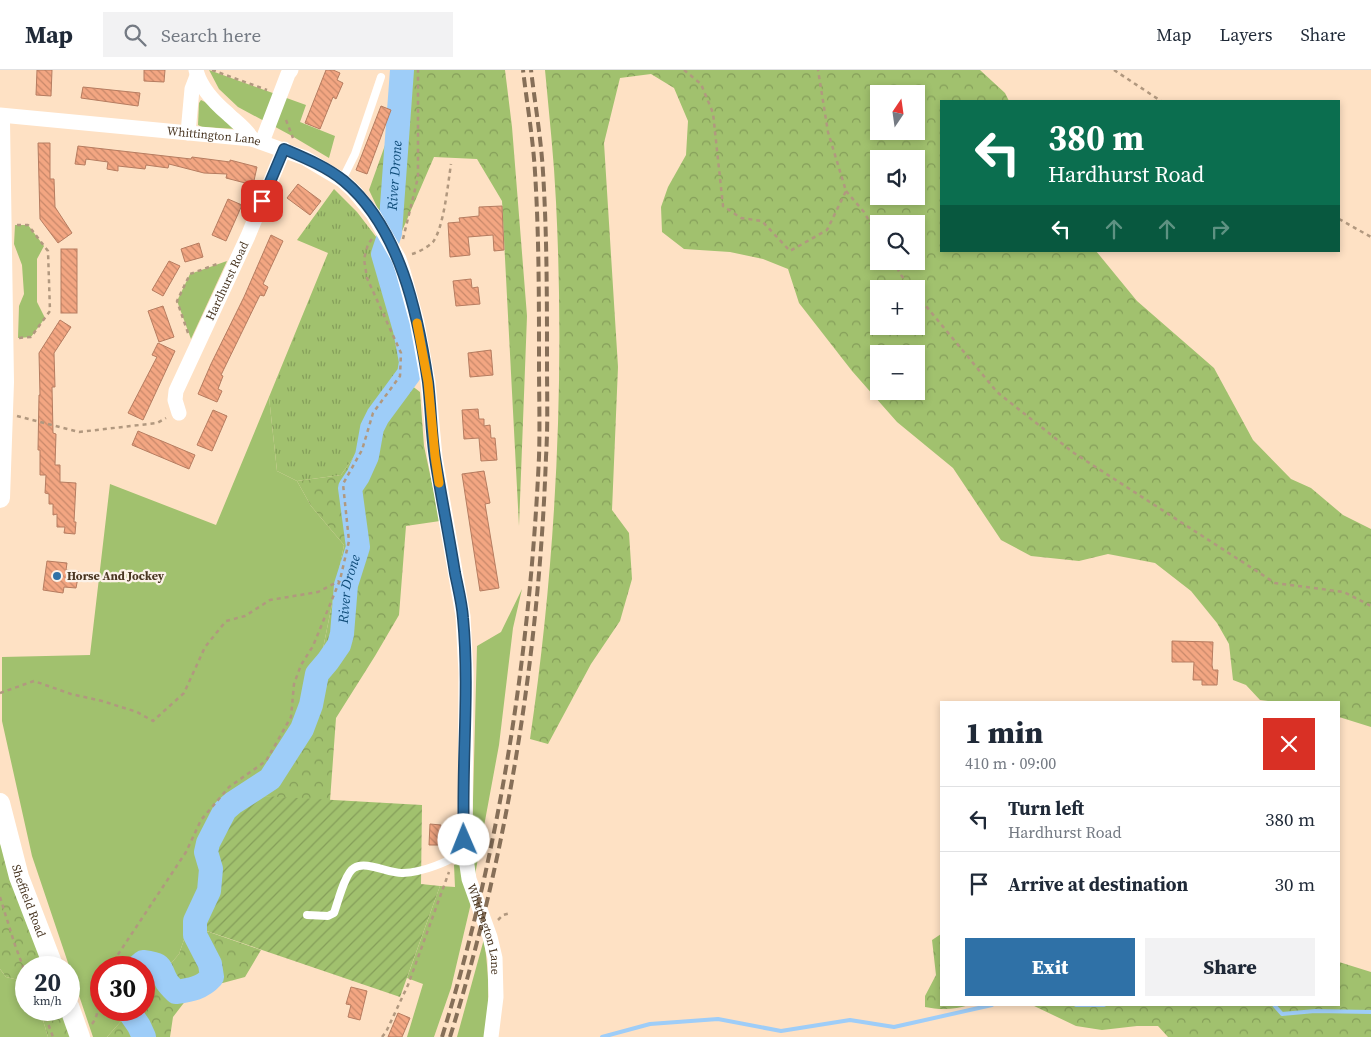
<!DOCTYPE html>
<meta charset="utf-8">
<style>
:root{--surface:#fff;--page:#f2f2f3;--text:#1f2937;--muted:#747a83;--line:#e0e1e3;--accent:#2f71a7}
body{margin:0;font-family:"Source Serif 4",serif;background:var(--page);color:var(--text);height:100vh;display:flex;flex-direction:column;font-size:19px;white-space:nowrap}
*{box-sizing:border-box;margin:0}
p{font-size:16px;color:var(--muted)}
.icon{flex:none;width:28px;height:28px;fill:none;stroke:currentColor;stroke-width:2;stroke-linecap:round;stroke-linejoin:round}
.map{position:relative;flex:1;overflow:hidden}
.details{position:absolute;left:940px;top:631px;width:400px;height:305px;display:flex;flex-direction:column;background:var(--surface);border-radius:0px;box-shadow:0 2px 8px #0003}
.details>*{flex:none}
.banner{position:absolute;left:940px;top:30px;width:400px;height:152px;border-radius:0px;box-shadow:0 2px 8px #0003;background:#0b6e4f;color:#fff;overflow:hidden}
.needle{width:32px;rotate:13deg}
.buttons{position:absolute;left:870px;top:15px;display:grid;gap:10px}
.buttons a{display:grid;place-items:center;width:55px;height:55px;border-radius:0px;background:var(--surface);box-shadow:0 2px 8px #0003;font-size:25px}
.speed{position:absolute;left:15px;top:886px;display:flex;gap:10px;font-size:25px;font-weight:700;text-align:center}
.speed>*{display:grid;place-content:center;width:65px;height:65px;border-radius:50%;background:var(--surface);box-shadow:0 2px 8px #0003;line-height:1}
.speed small{font-size:12px;font-weight:400}
.speed .limit{border:8px solid #d22;background:#fff;color:#111}
.pin{position:absolute;display:grid;place-items:center;width:42px;height:42px;color:#fff;margin:-21px;border-radius:10px;box-shadow:0 2px 8px #0006}
.me{position:absolute;width:55px;margin:-28px;rotate:359deg;stroke-linejoin:round;filter:drop-shadow(0 0 4px #0008)}
.turn{display:flex;align-items:center;gap:18px;height:105px;padding:0 25px;font-size:22px}
.turn .icon{width:65px;height:65px;stroke-width:2.5}
.turn b{display:block;font-size:35px;line-height:42px}
.lanes{display:flex;align-items:center;height:48px;padding:0 25px;background:#0003;justify-content:center;gap:25px;direction:ltr}
.lanes .off{opacity:.35}
.round{display:grid;place-items:center;flex:none;width:52px;height:52px;border-radius:0px;background:var(--page)}
.headline{display:flex;align-items:center;justify-content:space-between;height:85px;padding:0 25px}
h1{font-size:30px;font-weight:800;line-height:38px}
.button{display:flex;gap:10px;margin-top:auto;padding:10px 25px}
.button a{flex:1;height:58px;border-radius:0px;background:var(--accent);color:#fff;font-size:20px;font-weight:800;line-height:58px;text-align:center}
.button a+a{background:var(--page);color:var(--text)}
ul{padding:0;list-style:none}
li{display:flex;align-items:center;gap:15px;height:65px;padding:0 25px;border-top:1px solid var(--line)}
li div{flex:1}
li b{display:block;font-size:19px}
li em{font-style:normal}
header{display:flex;align-items:center;gap:30px;box-sizing:border-box;height:70px;padding:0 25px;background:var(--surface);border-bottom:1px solid var(--line)}
header strong{font-size:24px}
nav{display:flex;gap:28px;margin-inline-start:auto;font-size:18px}
.search{width:350px;height:45px;background:var(--page);display:flex;align-items:center;gap:12px;box-sizing:border-box;padding:0 18px;border-radius:0px;color:var(--muted);font-size:19px}
.map>svg:first-child{display:block}
</style>
<header>
<strong>Map</strong>
<div class="search"><svg class="icon" aria-label="search" viewBox="0 0 24 24"><circle cx="10" cy="10" r="6"/><path d="M15 15l6 6"/></svg>Search here</div>
<nav><a>Map</a><a>Layers</a><a>Share</a></nav>
</header>
<div class="map">
<svg width="1371" height="967" viewBox="0 0 1371 967">
<defs>
<pattern id="forest-crowns" width="20" height="18" patternUnits="userSpaceOnUse" patternTransform="scale(1.25)"><rect width="20" height="18" fill="#a1c16e"/><path d="M2 6a3 3 0 1 1 6 0M12 15a3 3 0 1 1 6 0" fill="none" stroke="#859e5a"/></pattern>
<pattern id="park-tufts" width="24" height="20" patternUnits="userSpaceOnUse" patternTransform="scale(1.25)"><rect width="24" height="20" fill="#a1c16e"/><path d="M3 7l-1-3M5 7V3M7 7l1-3M15 17l-1-3M17 17v-4M19 17l1-3" fill="none" stroke="#859e5a"/></pattern>
<pattern id="garden-furrows" width="10" height="10" patternUnits="userSpaceOnUse" patternTransform="scale(1.25)"><rect width="10" height="10" fill="#a1c16e"/><path d="M-1 1l2-2M0 10L10 0M9 11l2-2" fill="none" stroke="#859e5a"/></pattern>
<pattern id="building-back-hatch" width="6" height="6" patternUnits="userSpaceOnUse" patternTransform="scale(1.25)"><rect width="6" height="6" fill="#f3a682"/><path d="M-1 5l2 2M0 0l6 6M5-1l2 2" fill="none" stroke="#c7886a"/></pattern>
</defs>
<rect width="100%" height="100%" fill="#fee1c4"/>
<g fill="#a1c16e">
<path d="M209 0 306 35 300 52 335 66 329 88 292 66 238 37 219 19Z"/>
<path d="M201 30 205 32 237 59 202 57 198 55 199 33Z"/>
<path d="M15 155H28L44 176 37 189V232L45 248 31 267 18 268 19 236 24 224 22 195 14 174Z"/>
<path d="M227 191 191 269 177 231 190 204Z"/>
<path d="M269 327 277 401 297 411 311 436 344 475 317 608 289 688 230 737 179 884 144 925V898H101V940H131L107 967H93L32 786 2 651V587L90 585 110 414 216 455Z"/>
<path d="M522 519 513 558 499 675 475 805 472 769 477 576 501 562Z"/>
<path d="M462 792 471 833 451 918 434 967H407L423 914 407 908 440 816 455 817 454 795Z"/>
<path d="M484 869C489 906 490 930 485 967H457Z"/>
<path d="M0 899 6 907 23 911 26 916V940H40L48 967H0Z"/>
</g>
<g fill="url(#forest-crowns)" fill-rule="evenodd">
<path d="M409 0H505L512 57 527 246 519 456 502 131 477 89 434 87 399 168 393 171 369 120 410 5Z"/>
<path d="M545 0H980L1005 23 1009 31H941V181H1096L1137 231 1214 298 1253 370 1291 409 1311 418 1343 445 1371 459V657L1339 647V632H1275L1260 630 1246 615 1233 610 1229 574 1217 553 1191 521 1155 493 1108 484 1079 491 1031 486 1001 470 953 398 897 352 852 301 799 233 788 199 763 189 730 182 684 179 662 162 661 137 668 117 686 85 688 51 674 18 651 4 620 8 604 73 618 297 612 440 629 463 632 509 620 551 591 594 548 674 530 669C556 493 565 309 556 132 554 88 549 44 545 0ZM879 24H916V61H879ZM879 89H916V126H879ZM879 154H916V191H879ZM879 219H916V256H879ZM879 284H916V321H879Z"/>
<path d="M407 312 420 322 424 376 440 451 406 456 399 545 375 586 336 648 330 731 244 725 289 688 317 608 344 475 311 436 297 411 341 405Z"/>
<path d="M0 773 46 897 26 898V916L23 911 6 907 0 899Z"/>
<path d="M189 855 261 880 245 907 193 921 173 947 170 967H107L131 940H144V925L179 884Z"/>
<path d="M941 864V935H969C955 940 939 940 925 937V926L936 905 932 870Z"/>
<path d="M1339 892 1371 902V967H1168L1158 956H1137L1102 960 1076 956 1032 935H1339Z"/>
<path d="M40 940H62L72 967H48Z"/>
</g>
<path fill="url(#park-tufts)" d="M334 119 357 142 380 172 374 185 404 266 407 312 341 405 297 411 277 401 269 327 328 183 297 170Z"/>
<path fill="url(#garden-furrows)" d="M244 725 422 735 421 814 440 816 400 927 189 855 230 737Z"/>
<g fill="none" stroke-linecap="round" stroke-linejoin="round">
<g stroke="#9ecdf8" stroke-width="4">
<path d="M1076 935H1104"/>
<path d="M1274 935 1282 944 1315 941 1371 942"/>
<path d="M602 967 650 954 718 949 781 961 850 950 894 957 992 935"/>
</g>
<g stroke="#9ecdf8" stroke-width="24">
<path id="s1" d="M136 898 143 892C165 895 158 896 167 912 169 915 173 919 176 922 191 920 202 918 212 907L210 894 195 865V851L209 821 211 799 206 782 208 773 225 740 233 733 270 709 302 659 311 635 317 604 328 591 339 575 342 564 346 515 358 477 350 418 358 406 367 386 372 358 378 346 409 304 411 292 405 260 383 184 390 163 402 0"/>
<path d="M128 940 139 956 144 967"/>
</g>
</g>
<g fill="url(#building-back-hatch)" stroke="#b67c60">
<path d="M37 0H52L51 26 36 25Z"/>
<path d="M144 0H165L164 12 144 11Z"/>
<path d="M326 0H333L340 3 337 10 343 13 336 29 333 27 320 59 305 53Z"/>
<path d="M83 17 140 23 138 36 81 28Z"/>
<path d="M381 36 391 40 367 104 356 100Z"/>
<path d="M38 73H50V109H54L55 137 72 163 58 173 40 149Z"/>
<path d="M78 76 191 89 192 87 230 92V90L257 97 253 115 226 108 227 104 204 103 169 94 168 98 146 95 145 99 118 96V101L107 99 108 92 86 89 85 95 75 94Z"/>
<path d="M298 114 321 131 310 145 287 128Z"/>
<path d="M228 129 242 135 226 171 212 165Z"/>
<path d="M502 136 504 180 494 181 493 165 468 167 470 185 450 187 448 153 460 152 459 148 479 146V137Z"/>
<path d="M271 165 283 171 263 214 268 217 264 226 260 225 221 305 223 306 218 319 222 321 217 332 198 324 211 294 244 227Z"/>
<path d="M199 173 203 187 185 192 181 179Z"/>
<rect x="61" y="179" width="16" height="64"/>
<path d="M169 191 180 196 163 226 152 220Z"/>
<path d="M471 209 472 218 478 217 480 234 456 236 453 211Z"/>
<path d="M163 236 174 267 159 272 148 241Z"/>
<path d="M60 250 71 257 54 283 55 317H52L53 363 56 364 55 395H60V412L76 413 74 452H76L75 464 64 463 65 457H57V444L53 445V434H49V424L45 423 46 405H40V380H38L39 325H40L39 283Z"/>
<path d="M158 273 175 281 143 350 128 343 157 287 152 285Z"/>
<path d="M491 280 493 305 470 307 468 283Z"/>
<path d="M478 339 479 349H484V356L490 355 491 368H495L497 390 481 391 479 368 464 369 462 340Z"/>
<path d="M213 340 227 346 212 381 197 375Z"/>
<path d="M138 361 195 385 189 399 132 375Z"/>
<path d="M484 401 490 433 485 434 499 518 480 521 462 404Z"/>
<path d="M47 491 67 493 66 500 79 502 76 518 64 517 63 523 43 520Z"/>
<path d="M1172 571 1213 572 1212 595 1213 600H1218L1217 615H1202V610H1193L1194 592H1172Z"/>
<path d="M430 754 441 755 440 775H429Z"/>
<path d="M351 917 367 921 360 950 348 947 351 935 346 934Z"/>
<path d="M398 943 410 948 402 967H388Z"/>
</g>
<g fill="none" stroke-linecap="round" stroke-linejoin="round">
<g stroke="#b1987f" stroke-width="2.5" stroke-dasharray="4 4" stroke-linecap="butt">
<path d="M212 0 267 20"/>
<path d="M684 0 701 14 713 43 723 136 741 148 762 151 790 181 827 160 846 121 828 62 818 0"/>
<path d="M1114 0 1161 31"/>
<path d="M286 50 293 68"/>
<path d="M846 121 864 142 879 168"/>
<path d="M1339 149 1371 167"/>
<path d="M17 155H28L48 181 50 241 31 267 18 268"/>
<path d="M403 169 418 107V0"/>
<path d="M412 184C419 182 428 177 433 172 444 157 448 113 451 94"/>
<path d="M893 191 901 205 912 219"/>
<path d="M916 224 997 322 1074 383 1275 513 1344 522 1371 536"/>
<path d="M188 263 177 231 190 204 220 193"/>
<path d="M17 346 79 362 157 353 166 348"/>
<path d="M0 623 34 611 71 624 102 631 137 642 153 651 184 623 205 577 226 551 245 546 270 530 318 522 339 511"/>
<path d="M0 827 14 872 26 905"/>
<path d="M498 850 503 845 511 843"/>
<path d="M109 898 186 782 201 750 229 717 266 691 291 647 294 614 301 595 313 576 340 510 349 471 343 414 362 380 373 343 400 306 401 283 367 208 364 189 368 174 372 169"/>
<path d="M43 940 53 967"/>
<path d="M92 954C102 942 95 925 101 912"/>
<path d="M382 967 386 962 408 915 449 802"/>
</g>
<g stroke="#fff" stroke-width="8">
<path d="M342 110 355 84 381 7"/>
<path d="M307 845 328 846 334 843C338 832 345 803 354 798 366 790 389 804 403 803 425 802 446 792 465 782"/>
</g>
<g stroke="#fff" stroke-width="15">
<path d="M196 0C200 17 215 33 228 44 237 53 246 58 252 69"/>
<path id="s2" d="M0 45 252 69 305 88 342 110 354 121 373 144 399 189 403 201 417 252 428 312 435 387 463 546 466 603 465 782 469 809 490 867 495 888 496 927 491 967"/>
<path d="M188 63 192 19 197 6"/>
<path d="M262 72 288 4 291 0"/>
<path id="s3" d="M179 343 175 330 176 321 248 166 284 79"/>
</g>
<g stroke="#fff" stroke-width="20">
<path d="M0 51 4 312 0 428"/>
<path id="s4" d="M0 733 19 807 54 898"/>
<path d="M69 936 80 967"/>
</g>
<g stroke="#866f58" stroke-width="4" stroke-dasharray="10 5" stroke-linecap="butt">
<path d="M442 967C500 780 530 583 539 387 540 356 539 325 539 294 539 230 539 166 535 102 533 68 527 34 523 0"/>
<path d="M450 967C508 781 539 582 546 387 548 356 547 325 547 294 547 230 547 166 543 102 541 68 535 34 531 0"/>
</g>
</g>
<g fill="none" stroke-linecap="round" stroke-linejoin="round">
<defs>
<path id="route" d="M262 131 284 79C305 88 327 97 344 111 400 158 418 244 428 312 431 337 431 363 435 388 441 426 449 465 455 503 458 518 462 533 463 548 470 622 461 696 464 770"/>
</defs>
<use href="#route" stroke="#1f496d" stroke-width="12"/>
<use href="#route" stroke="#2f71a7" stroke-width="9"/>
<path stroke="#f59e0b" stroke-width="9" d="M417 253 428 312 435 386 439 413"/>
</g>
<circle fill="#2f71a7" stroke="#fcf2e8" stroke-width="2" cx="57" cy="506" r="5"/>
<g text-anchor="middle" dominant-baseline="central" stroke-width="4.5" stroke-linejoin="round" paint-order="stroke">
<g font-size="12" fill="#493622" stroke="#fcf2e8">
<text stroke="none"><textPath href="#s2" startOffset="215">Whittington Lane</textPath></text>
<text stroke="none"><textPath href="#s3" startOffset="144">Hardhurst Road</textPath></text>
<text stroke="none"><textPath href="#s4" startOffset="102">Sheffield Road</textPath></text>
<text stroke="none"><textPath href="#s2" startOffset="1130">Whittington Lane</textPath></text>
</g>
<g font-size="12" font-weight="bold" fill="#493622" stroke="#fcf2e8" text-anchor="start">
<text x="67" y="506">Horse And Jockey</text>
</g>
<g font-size="14" font-style="italic" fill="#104d7a" stroke="#fcf2e8">
<text stroke="none"><textPath href="#s1" startOffset="978">River Drone</textPath></text>
<text stroke="none"><textPath href="#s1" startOffset="541">River Drone</textPath></text>
</g>
</g>
</svg>
<div class="buttons">
<a><svg class="needle" viewBox="-14 -14 28 28"><path d="M0-13l5 13h-10z" fill="#e53935"/><path d="M0 13l5-13h-10z" fill="#747a83"/></svg></a>
<a><svg class="icon" aria-label="sound" viewBox="0 0 24 24"><path d="M4 9h4l5-4v14l-5-4H4zM17 9q2 3 0 6"/></svg></a>
<a><svg class="icon" aria-label="search" viewBox="0 0 24 24"><circle cx="10" cy="10" r="6"/><path d="M15 15l6 6"/></svg></a>
<a>+</a>
<a>−</a>
</div>
<div class="speed"><div>20<small>km/h</small></div><div class="limit">30</div></div>
<div class="pin" style="left:262px;top:131px;background:#d93025"><svg class="icon" aria-label="arrive" viewBox="0 0 24 24"><path d="M6 21V4h12l-3 4 3 4H6"/></svg></div>
<svg class="me" style="left:464px;top:770px" viewBox="-20 -20 40 40"><circle r="19" fill="#fff"/><path d="M0-13L10 11 0 6-10 11z" fill="#2f71a7"/></svg>
<div class="banner">
<div class="turn"><svg class="icon" aria-label="left" viewBox="0 0 24 24"><path d="M17 20v-9H6M10 6l-5 5 5 5"/></svg><div><b>380 m</b>Hardhurst Road</div></div>
<div class="lanes"><svg class="icon" aria-label="left" viewBox="0 0 24 24"><path d="M17 20v-9H6M10 6l-5 5 5 5"/></svg><svg class="icon off" aria-label="ahead" viewBox="0 0 24 24"><path d="M12 20V5M6 11l6-6 6 6"/></svg><svg class="icon off" aria-label="ahead" viewBox="0 0 24 24"><path d="M12 20V5M6 11l6-6 6 6"/></svg><svg class="icon off" aria-label="right" viewBox="0 0 24 24"><path d="M7 20v-9h11M14 6l5 5-5 5"/></svg></div>
</div>
<section class="details">
<div class="headline"><div><h1>1 min</h1><p>410 m · 09:00</p></div><a class="round" style="background:#d93025;color:#fff"><svg class="icon" aria-label="close" viewBox="0 0 24 24"><path d="M6 6l12 12M18 6L6 18"/></svg></a></div>
<ul>
<li><svg class="icon" aria-label="left" viewBox="0 0 24 24"><path d="M17 20v-9H6M10 6l-5 5 5 5"/></svg><div><b>Turn left</b><p>Hardhurst Road</p></div><em>380 m</em></li>
<li><svg class="icon" aria-label="arrive" viewBox="0 0 24 24"><path d="M6 21V4h12l-3 4 3 4H6"/></svg><div><b>Arrive at destination</b></div><em>30 m</em></li>
</ul>
<div class="button"><a>Exit</a><a>Share</a></div>
</section>
</div>
